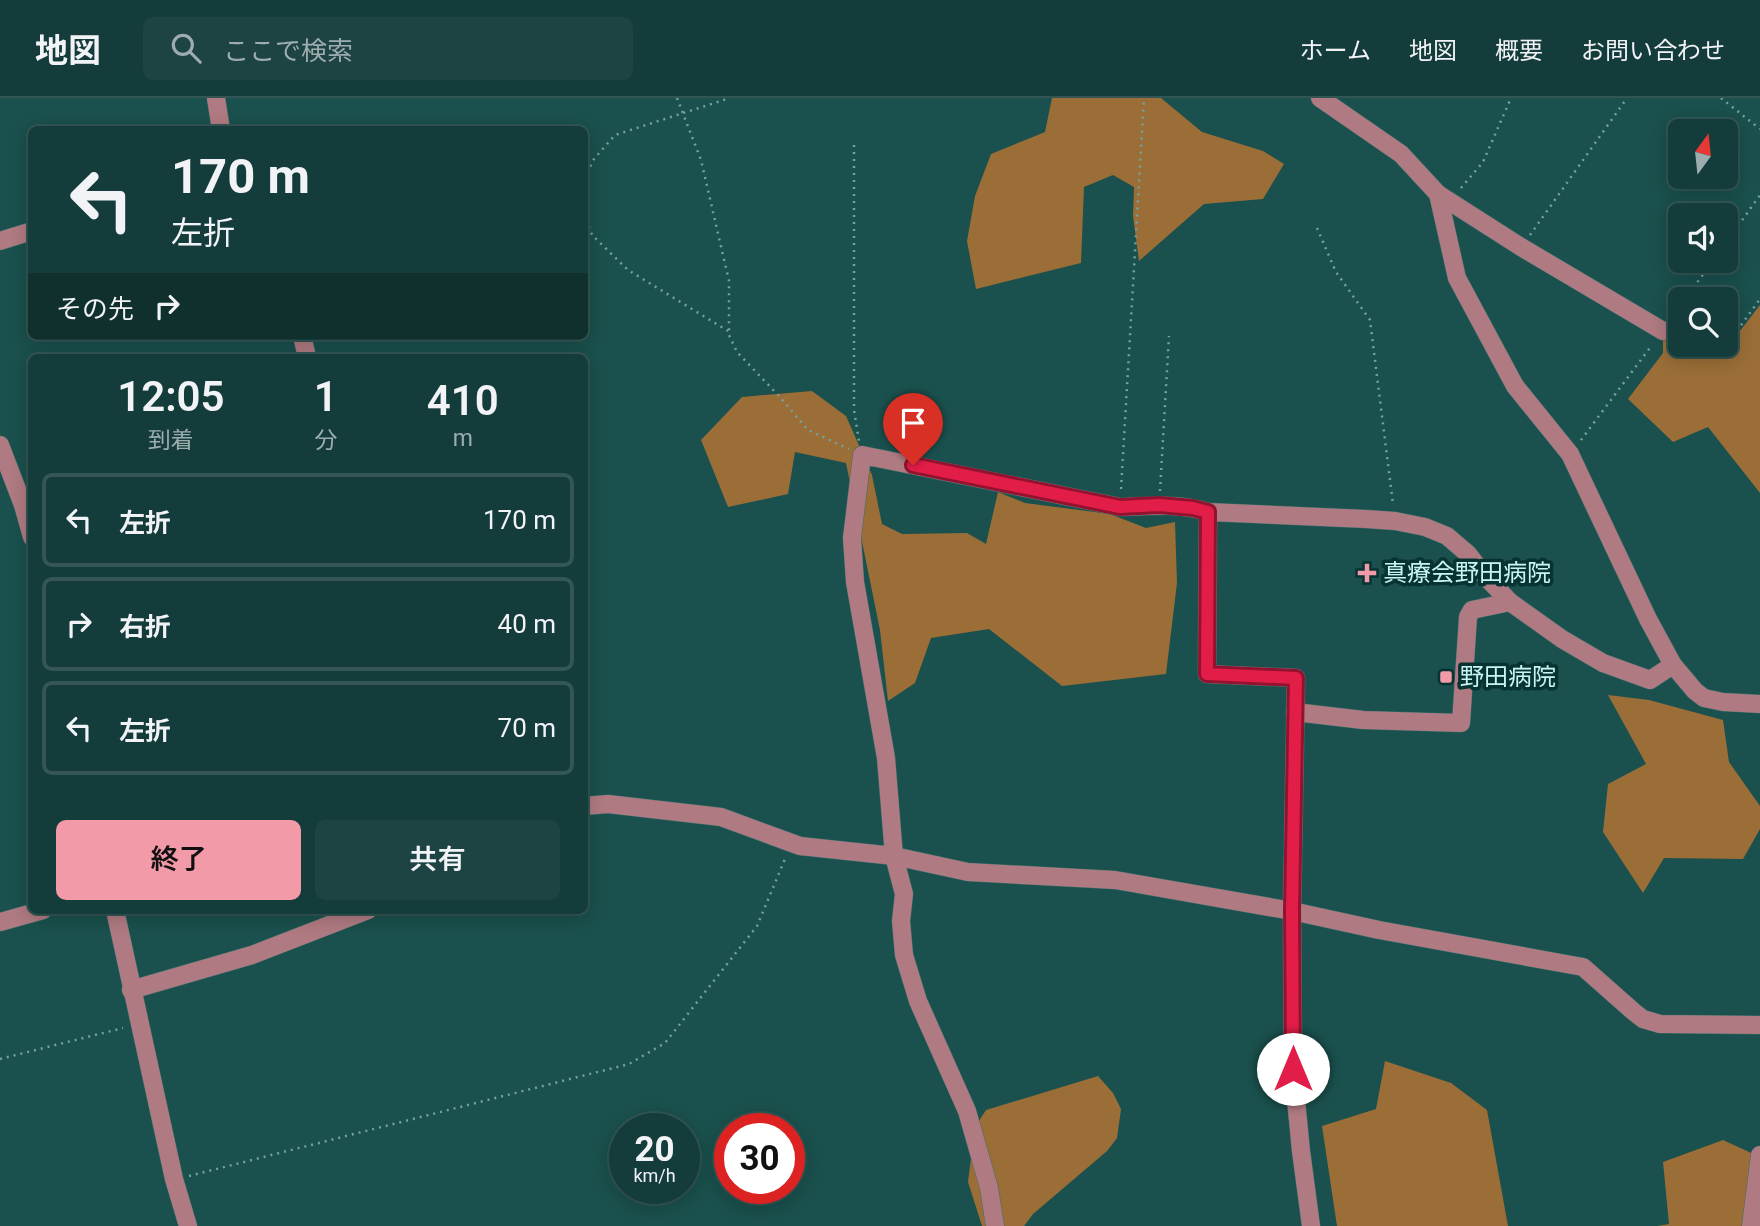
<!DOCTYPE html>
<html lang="ja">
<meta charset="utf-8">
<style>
:root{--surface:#143c3a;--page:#1d4342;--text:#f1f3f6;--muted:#9dadaf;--line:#335654;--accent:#f39aa8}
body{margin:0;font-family:Roboto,"Noto Sans JP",sans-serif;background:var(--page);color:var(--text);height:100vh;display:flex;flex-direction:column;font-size:26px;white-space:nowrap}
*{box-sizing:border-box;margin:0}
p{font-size:23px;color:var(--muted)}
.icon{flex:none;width:38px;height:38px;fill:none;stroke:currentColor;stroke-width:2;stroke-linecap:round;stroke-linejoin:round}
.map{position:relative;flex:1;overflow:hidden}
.panel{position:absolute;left:28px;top:256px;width:560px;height:560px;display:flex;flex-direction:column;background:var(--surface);border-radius:10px;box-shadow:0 4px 18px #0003,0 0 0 2px var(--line)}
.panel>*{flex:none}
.banner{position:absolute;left:28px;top:28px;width:560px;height:214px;border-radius:10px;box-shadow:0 4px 18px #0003,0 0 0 2px var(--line);background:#143c3a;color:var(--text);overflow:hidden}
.needle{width:46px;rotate:15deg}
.tools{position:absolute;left:1668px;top:21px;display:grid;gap:14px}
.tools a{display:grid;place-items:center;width:70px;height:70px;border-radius:10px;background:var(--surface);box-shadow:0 4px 18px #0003,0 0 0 2px var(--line);font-size:35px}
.speed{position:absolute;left:609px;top:1015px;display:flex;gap:14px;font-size:35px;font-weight:700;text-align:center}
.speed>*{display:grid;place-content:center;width:91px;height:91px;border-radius:50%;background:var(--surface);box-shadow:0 4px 18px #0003,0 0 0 2px var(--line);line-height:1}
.speed small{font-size:18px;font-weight:400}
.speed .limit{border:10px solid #d22;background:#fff;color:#111}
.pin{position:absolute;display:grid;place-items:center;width:60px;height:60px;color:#fff;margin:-72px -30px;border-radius:50% 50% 50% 0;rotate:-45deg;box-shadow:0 0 7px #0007}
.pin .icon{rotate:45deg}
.me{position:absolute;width:77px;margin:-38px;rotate:0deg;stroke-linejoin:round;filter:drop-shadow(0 0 5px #0008)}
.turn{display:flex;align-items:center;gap:24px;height:147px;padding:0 28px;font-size:32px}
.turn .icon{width:91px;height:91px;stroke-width:2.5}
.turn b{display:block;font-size:49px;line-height:60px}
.then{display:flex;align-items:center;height:66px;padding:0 28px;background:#0003;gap:14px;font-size:26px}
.eta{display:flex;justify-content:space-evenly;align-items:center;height:119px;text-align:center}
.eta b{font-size:42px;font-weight:600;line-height:49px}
.primary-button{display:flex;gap:14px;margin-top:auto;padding:14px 28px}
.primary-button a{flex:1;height:80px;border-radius:10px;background:var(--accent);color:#111;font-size:28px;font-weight:600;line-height:80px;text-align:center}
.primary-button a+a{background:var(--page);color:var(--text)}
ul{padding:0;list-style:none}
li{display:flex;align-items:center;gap:21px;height:94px;margin:0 14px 10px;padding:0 14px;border:4px solid var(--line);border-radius:10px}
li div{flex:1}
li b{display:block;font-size:26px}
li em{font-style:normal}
header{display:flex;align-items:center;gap:42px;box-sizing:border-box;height:98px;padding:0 35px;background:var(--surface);border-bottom:2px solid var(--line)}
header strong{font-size:33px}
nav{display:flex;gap:38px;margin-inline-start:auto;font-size:24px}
.search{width:490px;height:63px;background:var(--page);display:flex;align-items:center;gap:18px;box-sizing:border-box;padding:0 24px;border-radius:10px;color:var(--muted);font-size:26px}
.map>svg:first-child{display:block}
</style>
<header>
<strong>地図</strong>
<div class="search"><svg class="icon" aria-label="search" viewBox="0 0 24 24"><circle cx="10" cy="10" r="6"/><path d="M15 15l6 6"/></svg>ここで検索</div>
<nav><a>ホーム</a><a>地図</a><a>概要</a><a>お問い合わせ</a></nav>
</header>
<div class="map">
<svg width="1760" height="1128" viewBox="0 0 1760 1128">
<rect width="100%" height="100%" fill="#1a504d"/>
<g fill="#9b6e37">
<path d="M1052 0H1161L1202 34 1263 53 1284 66 1263 101 1204 106 1139 163 1133 118 1134 89 1113 77 1084 89 1081 165 976 191 967 143 975 98 991 56 1045 34Z"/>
<path d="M1760 207V395L1708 329 1673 344 1628 301 1663 255V233L1680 234V247H1726V238H1736Z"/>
<path d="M812 293 846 318 872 377 882 426 902 436 967 435 986 446 998 394 1025 405 1110 416 1146 430 1175 424 1177 485 1166 576 1062 588 989 531 931 540 915 585 888 603 880 532 846 365 795 354 788 396 728 409 701 342 742 299Z"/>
<path d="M1608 597 1649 602 1723 622 1729 664 1760 708V731L1743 761 1664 760 1643 795 1603 734 1608 686 1646 666Z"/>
<path d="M1385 963 1451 985 1487 1012 1508 1128H1337L1322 1028 1376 1011Z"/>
<path d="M1098 978 1113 995 1121 1011 1117 1040 1107 1053 1033 1116 1024 1128H982L968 1084 975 1029 986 1012Z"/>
<path d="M1723 1042 1760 1059V1128H1657L1669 1126 1663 1064Z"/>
</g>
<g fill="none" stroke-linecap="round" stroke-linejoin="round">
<defs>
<g id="minor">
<path d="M216 0 221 32"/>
<path d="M1320 0 1401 56 1438 96 1457 180 1515 288 1570 356 1648 521 1673 567 1695 593 1704 600 1723 604 1760 606"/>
<path d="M1438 96 1521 149 1663 233"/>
<path d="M0 143 32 133"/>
<path d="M302 238 307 259"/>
<path d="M0 347 23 407 32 439"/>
<path d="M1208 414 1207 576 1296 580 1292 813 1293 971 1301 1053 1311 1128"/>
<path d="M1295 614 1363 622 1461 625 1468 519 1472 512 1510 504"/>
<path d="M584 708 608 706 721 719 800 748 894 758 968 774 1115 782 1292 813 1379 832 1583 869 1634 914 1643 921 1660 926 1760 927"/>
<path d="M115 812 174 1081 188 1128"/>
<path d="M0 824 43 812"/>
<path d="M131 892 252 857 368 812"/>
<path d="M995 1128 989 1090 967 1013 918 903 904 857 901 823 904 796 894 758 886 660 855 484 852 440 862 357 1120 409C1150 408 1180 405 1208 414L1366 421 1395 423 1425 429 1447 438 1468 456 1485 478 1510 504 1562 541 1603 565 1650 582 1673 567"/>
<path d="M1751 1128 1760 1057"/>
</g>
</defs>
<use href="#minor" stroke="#396e6b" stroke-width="19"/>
<g stroke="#72a3a0" stroke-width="2.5" stroke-dasharray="2 5" stroke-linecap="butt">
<path d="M677 0 701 62 729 183V237L737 254 778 297 808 332 849 351"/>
<path d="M1721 0 1760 31"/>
<path d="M854 47V312L859 343"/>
<path d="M584 81 594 61 615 37 730 0"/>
<path d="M1461 90 1483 64 1511 0"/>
<path d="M584 115 592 137 628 172 728 233"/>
<path d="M1317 130 1336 174 1370 222 1393 406"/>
<path d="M1530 137 1627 0"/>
<path d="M1726 145 1760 97"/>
<path d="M1685 201 1713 163"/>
<path d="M1673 219 1680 209"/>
<path d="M1686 247 1700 255 1723 252 1760 201"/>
<path d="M1581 342 1652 247"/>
<path d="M1121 391 1144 0"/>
<path d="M1160 393 1169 238"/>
<path d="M0 961 123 930"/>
<path d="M189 1078 629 966 665 945 757 828 785 761"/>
</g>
<use href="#minor" stroke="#af7a81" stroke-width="18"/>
</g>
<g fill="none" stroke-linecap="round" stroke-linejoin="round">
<defs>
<path id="route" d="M913 367 1120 409 1159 407 1193 410 1208 414 1207 576 1296 580 1292 813 1293 971"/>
</defs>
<use href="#route" stroke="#92132f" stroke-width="18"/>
<use href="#route" stroke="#e11d48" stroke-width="12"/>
</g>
<g fill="#f39aa8" stroke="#073432" stroke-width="2.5">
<path d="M1363.5 464.5h7v7h7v7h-7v7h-7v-7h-7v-7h7z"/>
<rect x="1439" y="572" width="14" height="14" rx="3.5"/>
</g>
<g text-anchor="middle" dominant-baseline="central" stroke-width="7" stroke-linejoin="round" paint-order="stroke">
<g font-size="24" fill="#c8f5f1" stroke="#073432" text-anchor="start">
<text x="1383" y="475">真療会野田病院</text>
<text x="1460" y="579">野田病院</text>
</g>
</g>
</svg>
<div class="tools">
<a><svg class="needle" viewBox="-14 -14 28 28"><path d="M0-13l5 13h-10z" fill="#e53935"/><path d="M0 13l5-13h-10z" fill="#9dadaf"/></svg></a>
<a><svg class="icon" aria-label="sound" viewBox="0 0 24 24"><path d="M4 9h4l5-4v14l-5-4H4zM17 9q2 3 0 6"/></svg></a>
<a><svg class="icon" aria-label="search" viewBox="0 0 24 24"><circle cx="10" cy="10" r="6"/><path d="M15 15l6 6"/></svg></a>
</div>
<div class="speed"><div>20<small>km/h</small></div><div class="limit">30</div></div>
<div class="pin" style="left:913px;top:367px;background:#d93025"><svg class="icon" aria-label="arrive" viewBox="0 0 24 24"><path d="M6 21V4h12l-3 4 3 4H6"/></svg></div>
<svg class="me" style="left:1293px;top:971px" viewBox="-20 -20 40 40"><circle r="19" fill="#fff"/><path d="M0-13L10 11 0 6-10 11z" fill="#e11d48"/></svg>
<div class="banner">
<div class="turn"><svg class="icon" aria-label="left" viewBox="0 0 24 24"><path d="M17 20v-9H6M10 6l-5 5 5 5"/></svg><div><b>170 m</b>左折</div></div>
<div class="then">その先<svg class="icon" aria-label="right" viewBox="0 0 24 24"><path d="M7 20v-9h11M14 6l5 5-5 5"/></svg></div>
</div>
<section class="panel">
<div class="eta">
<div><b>12:05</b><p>到着</p></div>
<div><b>1</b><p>分</p></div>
<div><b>410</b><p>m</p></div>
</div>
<ul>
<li><svg class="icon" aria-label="left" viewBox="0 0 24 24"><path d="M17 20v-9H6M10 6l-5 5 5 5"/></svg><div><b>左折</b></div><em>170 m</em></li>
<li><svg class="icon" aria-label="right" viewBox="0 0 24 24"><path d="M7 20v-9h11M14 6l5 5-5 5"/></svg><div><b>右折</b></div><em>40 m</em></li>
<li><svg class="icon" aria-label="left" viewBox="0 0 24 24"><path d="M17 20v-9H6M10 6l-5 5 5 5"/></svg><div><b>左折</b></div><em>70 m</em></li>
</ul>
<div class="primary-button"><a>終了</a><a>共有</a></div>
</section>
</div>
